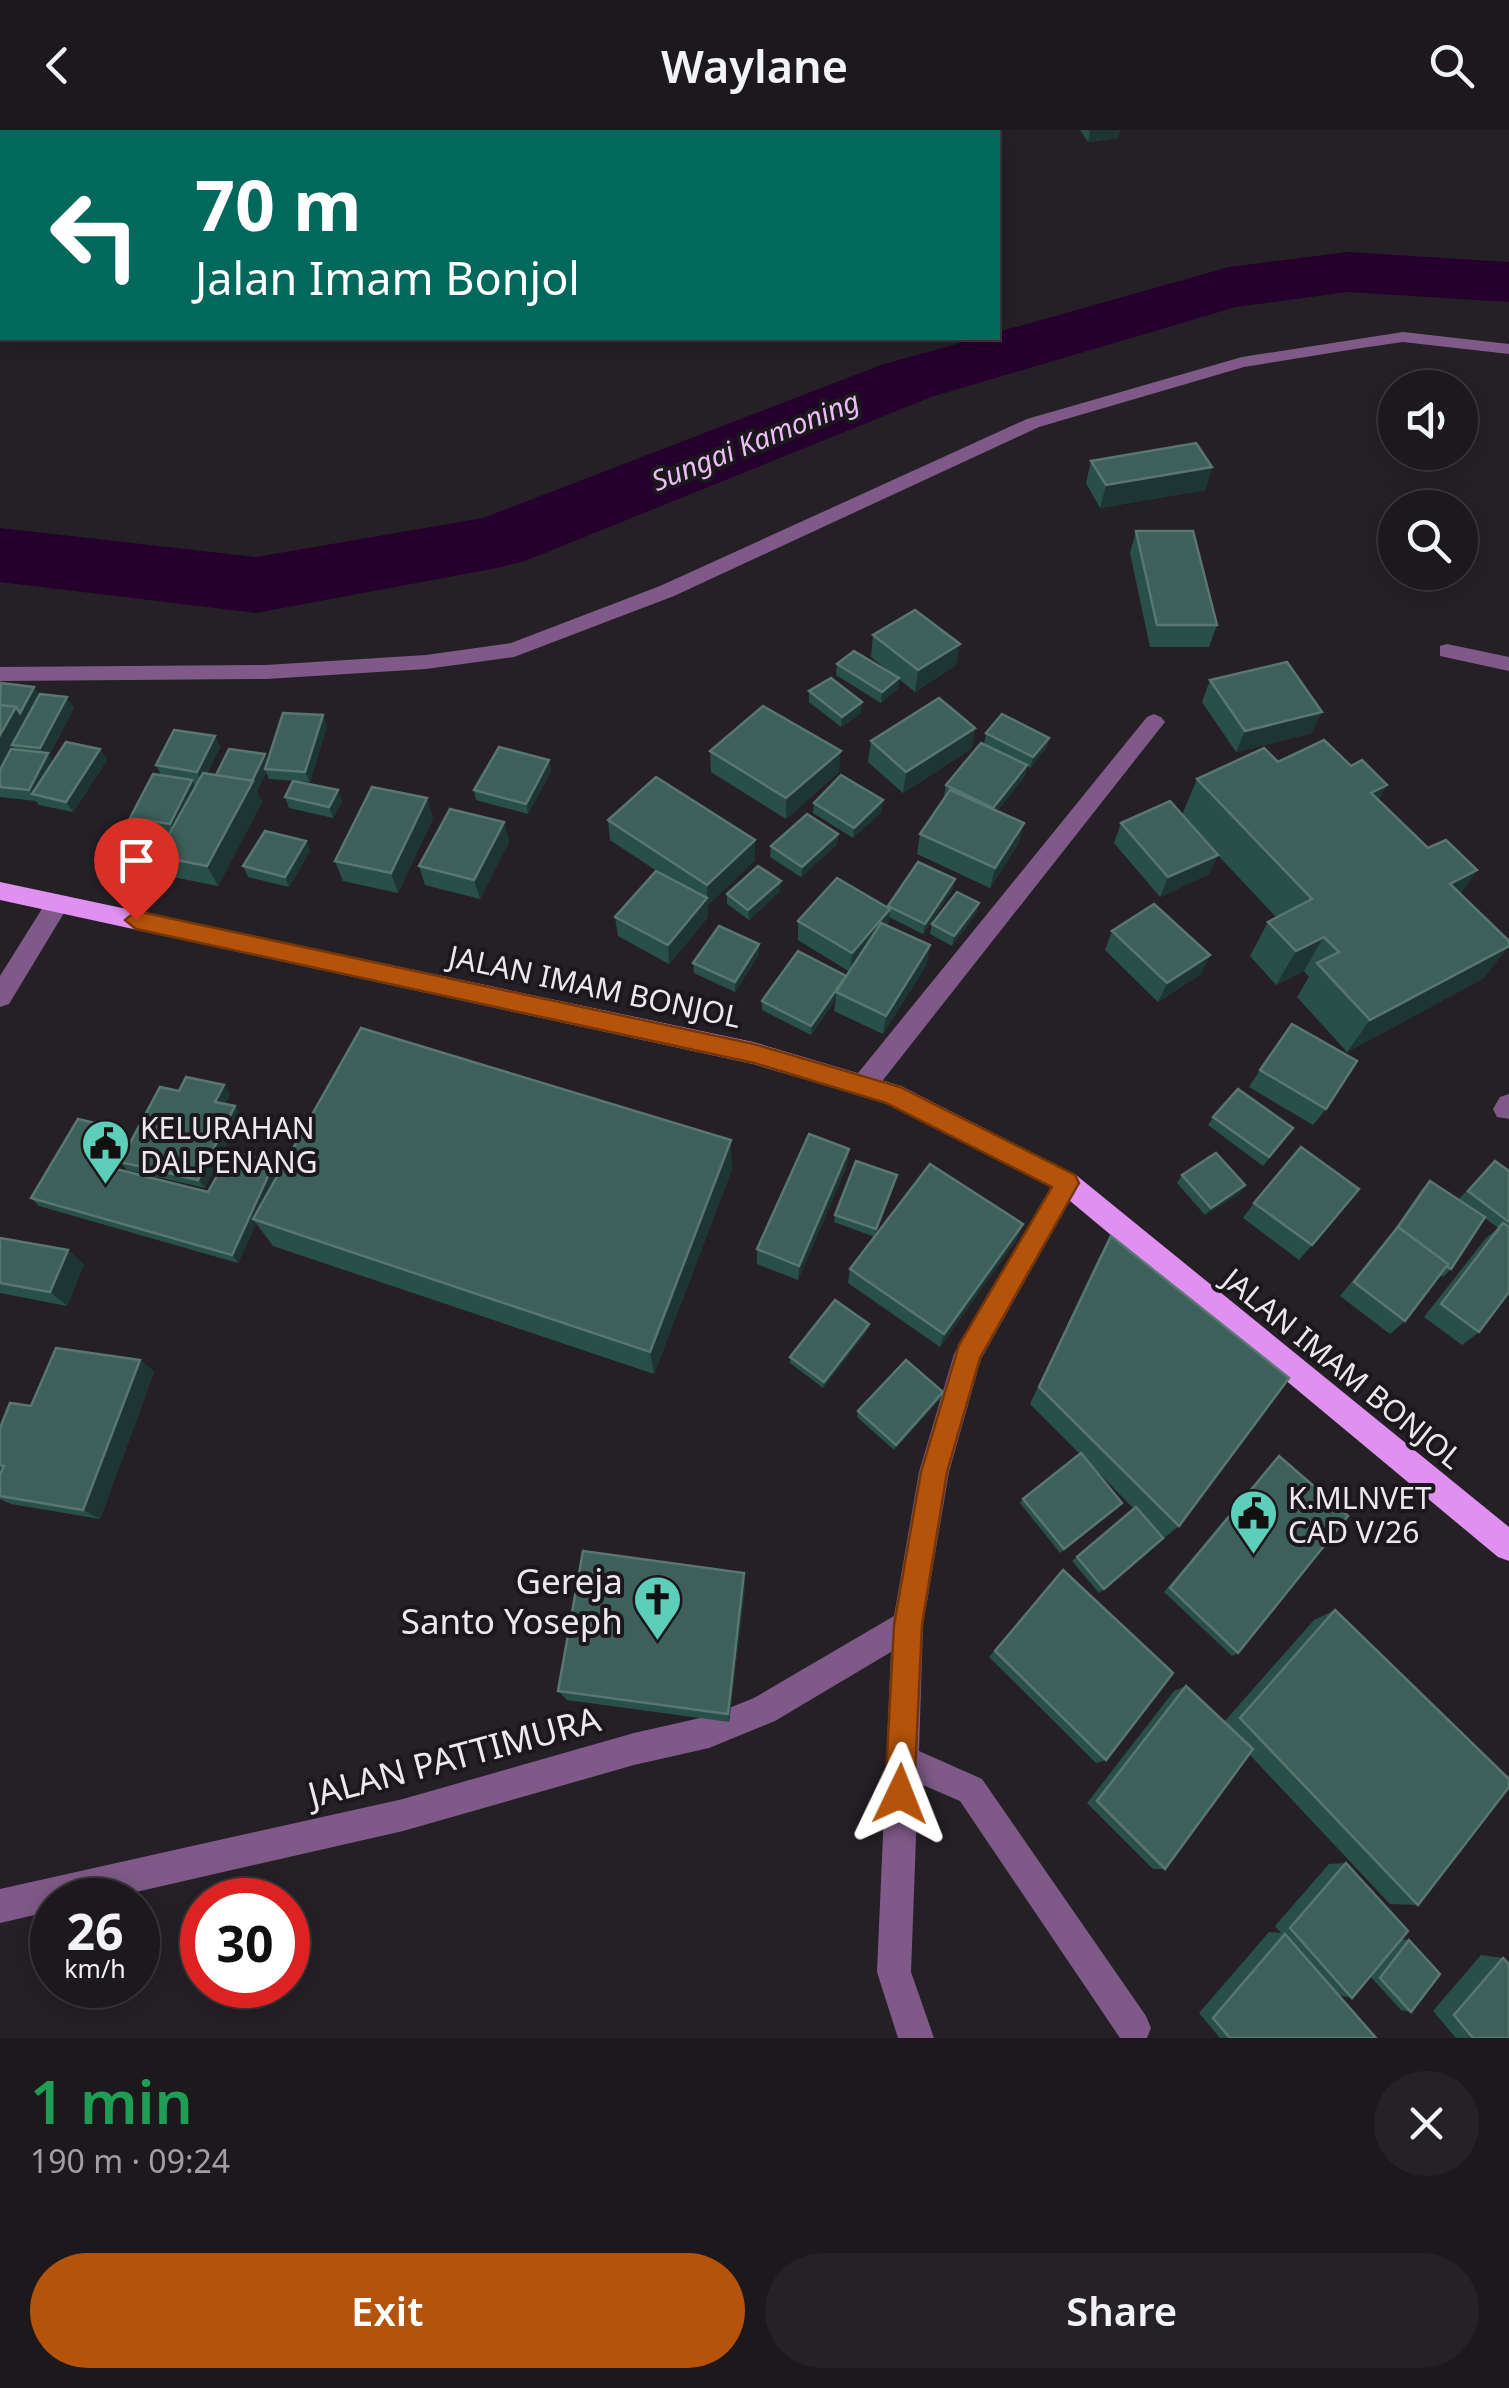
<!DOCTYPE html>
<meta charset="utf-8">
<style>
:root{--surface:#1c181c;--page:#252125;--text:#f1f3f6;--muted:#a0a0a3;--line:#3a373b;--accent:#b45309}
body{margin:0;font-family:"Noto Sans",sans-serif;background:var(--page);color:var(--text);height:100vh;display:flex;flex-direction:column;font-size:38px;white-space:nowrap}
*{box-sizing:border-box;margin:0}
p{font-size:32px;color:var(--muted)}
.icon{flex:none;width:55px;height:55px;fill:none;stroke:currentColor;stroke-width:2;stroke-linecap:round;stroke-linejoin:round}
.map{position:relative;height:1908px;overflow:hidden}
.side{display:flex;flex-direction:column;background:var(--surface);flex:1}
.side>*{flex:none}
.banner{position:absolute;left:0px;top:0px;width:1000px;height:210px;box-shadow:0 5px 25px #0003,0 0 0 2px var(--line);background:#00695c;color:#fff;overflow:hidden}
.fabs{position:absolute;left:1378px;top:240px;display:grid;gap:20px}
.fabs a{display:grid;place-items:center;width:100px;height:100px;border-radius:50%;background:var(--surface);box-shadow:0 5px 25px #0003,0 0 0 2px var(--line);font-size:50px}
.speed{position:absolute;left:30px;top:1748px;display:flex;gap:20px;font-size:50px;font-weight:700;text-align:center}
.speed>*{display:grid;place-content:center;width:130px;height:130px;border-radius:50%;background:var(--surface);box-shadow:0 5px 25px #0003,0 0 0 2px var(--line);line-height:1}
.speed small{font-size:25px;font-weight:400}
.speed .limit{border:15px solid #d22;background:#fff;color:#111}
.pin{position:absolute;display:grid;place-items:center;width:85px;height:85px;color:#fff;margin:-102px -42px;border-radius:50% 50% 50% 0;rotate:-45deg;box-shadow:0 0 10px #0007}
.pin .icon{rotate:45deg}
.me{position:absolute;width:110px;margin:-55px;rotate:2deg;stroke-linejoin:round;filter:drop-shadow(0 0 8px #0008)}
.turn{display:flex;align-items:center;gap:35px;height:210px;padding:0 30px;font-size:45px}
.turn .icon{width:130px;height:130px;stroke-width:2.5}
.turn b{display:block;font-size:70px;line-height:85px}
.round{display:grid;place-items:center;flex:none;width:105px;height:105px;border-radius:52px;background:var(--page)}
.summary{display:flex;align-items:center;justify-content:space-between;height:170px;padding:0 30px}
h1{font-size:60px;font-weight:600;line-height:75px;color:#1e9e55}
.primary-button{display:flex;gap:20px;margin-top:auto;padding:20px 30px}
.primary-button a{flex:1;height:115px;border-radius:60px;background:var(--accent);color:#fff;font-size:40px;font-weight:600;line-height:115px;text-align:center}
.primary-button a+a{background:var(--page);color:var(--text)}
header{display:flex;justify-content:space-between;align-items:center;height:130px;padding:0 30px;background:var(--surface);font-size:45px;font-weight:600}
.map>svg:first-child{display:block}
</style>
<header><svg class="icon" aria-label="back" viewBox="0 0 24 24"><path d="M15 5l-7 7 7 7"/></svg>Waylane<svg class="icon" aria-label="search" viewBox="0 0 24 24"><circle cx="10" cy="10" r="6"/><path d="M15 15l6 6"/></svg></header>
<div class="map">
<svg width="1509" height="1908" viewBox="0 0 1509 1908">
<rect width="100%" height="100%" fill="#252026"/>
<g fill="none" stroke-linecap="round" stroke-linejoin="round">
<path fill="#25002d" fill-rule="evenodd" d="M1347 122 1509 132V172L1347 162 1236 177 931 267 525 431 497 438 256 483 0 452V398L256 427 483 388 881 235 978 208H998V202L1229 137Z"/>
<g fill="#7f5a88" fill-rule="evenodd">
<path d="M216 0H231L232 2H217Z"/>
<path d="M1403 202 1509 214V224L1403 212 1355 219 1244 237 1039 297 674 466 514 527 426 539 266 549 0 551V537L266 535 426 525 511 513 660 456 1027 289 1242 227Z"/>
<path d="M1447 514 1509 527V541L1440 526V516Z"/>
<path d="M1154 584 1161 587 1165 592 1161 597 872 964 863 967 854 964 850 956 854 948 1147 587Z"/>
<path d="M58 764 70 773 9 874 0 877V846L50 766Z"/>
<path d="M1509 964V989L1497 987 1493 979 1500 967Z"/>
<path d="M1067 1041 1076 1045 1080 1053 981 1229 949 1342 923 1495 919 1621 982 1649 1146 1886 1151 1898 1147 1908H1120L960 1671 918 1653 911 1842 934 1908H898L877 1842 891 1522 775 1591 709 1618 634 1635 403 1701 101 1770H52V1781L0 1793V1759L403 1669 634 1603 709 1586 754 1568 894 1486 919 1342 954 1224 1058 1045Z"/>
</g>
<path fill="#df90f0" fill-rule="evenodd" d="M0 752 753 912 901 956 1076 1045 1509 1397V1431L1498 1427 1058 1061 886 973 753 934 0 770Z"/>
</g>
<g fill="#295048">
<path d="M1080 0H1120L1118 8 1088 12Z"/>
<path d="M1091 331 1212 337 1205 360 1100 378 1086 353Z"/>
<path d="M1136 401 1217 495 1209 517H1150L1130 423Z"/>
<path d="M873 505 956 535 915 562 899 549 898 559 881 573 836 545 837 534 892 544 871 527Z"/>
<path d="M1210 550 1312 603 1236 622 1202 572Z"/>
<path d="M0 555 34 557 40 566 74 578 49 625 53 632 100 619 107 630 73 682 39 675 36 671 0 667Z"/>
<path d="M809 561 861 583 841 597 809 572Z"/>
<path d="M327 596 310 652 269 649 266 642 257 661 262 672 218 756 168 746 157 726 170 703 136 698 130 688 161 645 156 635 215 606 220 617 207 643 216 645 267 630Z"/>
<path d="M975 598 971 619 903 663 868 632 871 611Z"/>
<path d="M986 603 1049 608 1046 618 1030 638 1027 636 1025 646 997 681 1019 713 990 758 917 724 920 704 946 666 944 665 946 655 984 614Z"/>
<path d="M710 621 839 642 786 689 711 642Z"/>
<path d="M549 630 551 641 528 684 476 670 474 660Z"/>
<path d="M1278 632 1378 670 1428 718 1477 740 1460 764 1484 848 1347 922 1297 867 1309 847 1304 841 1276 855 1250 826 1268 792 1277 788 1213 720 1218 725 1209 744 1160 767 1114 713 1121 693 1182 685 1197 649Z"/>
<path d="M285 667 342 671 333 688 289 678Z"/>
<path d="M814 673 882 681 853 708 813 683Z"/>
<path d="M433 688 398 763 343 751 335 731Z"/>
<path d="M608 690 755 730 708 775V787L669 834 618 806 615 787 660 743 610 710Z"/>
<path d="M504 692 509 712 480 769 425 755 419 736Z"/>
<path d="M838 704 837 714 801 747 770 727 771 716Z"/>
<path d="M306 711 310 721 289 757 248 747 243 736Z"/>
<path d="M953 759 923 804 889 787 888 796 927 834 883 904 834 881 836 869 811 905 762 880V871L846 846 850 842 798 810V791L888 777Z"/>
<path d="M780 761 749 790 727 774V764Z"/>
<path d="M979 773 976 783 952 816 930 804 932 794Z"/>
<path d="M1112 801 1201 844 1158 872 1105 820Z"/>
<path d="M759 814V824L735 862 694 843 693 833Z"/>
<path d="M1260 940 1326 979 1313 995 1249 957Z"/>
<path d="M179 961 230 964 225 974 241 985 205 1058 127 1040 120 1032Z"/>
<path d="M1213 987 1293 998 1263 1036 1208 995Z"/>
<path d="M116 998 123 1006 106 1037 208 1062 279 1041 275 1050 732 1039 654 1244 273 1116 256 1093 238 1133 39 1076 31 1068Z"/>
<path d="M1495 1031 1509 1041V1162L1479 1202 1462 1215 1424 1187 1486 1108 1498 1098 1485 1088 1451 1139 1443 1147 1440 1145 1405 1191 1390 1204 1340 1166 1391 1104 1422 1059 1430 1051 1475 1081 1459 1069Z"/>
<path d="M847 1035 798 1150 757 1134V1119Z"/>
<path d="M1182 1045 1245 1055 1240 1063 1205 1085 1177 1053Z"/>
<path d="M895 1053 875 1106 1023 1094 1017 1109 940 1217 848 1153 850 1139 875 1107 834 1092 835 1085Z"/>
<path d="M1254 1073 1312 1115 1299 1130 1243 1088Z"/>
<path d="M1111 1106 1179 1396 1164 1408 1159 1404 1163 1408 1099 1463 1072 1431 1134 1379 1095 1339 1118 1378 1060 1423 1020 1373 1023 1369 1080 1324 1030 1274 1099 1127Z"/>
<path d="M0 1108 84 1134 67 1176 0 1163Z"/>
<path d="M869 1194 867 1201 823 1258 790 1233V1227Z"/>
<path d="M140 1230 154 1242 100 1389 11 1374 0 1369V1298L31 1276Z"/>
<path d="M941 1268 894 1320 857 1287 858 1281Z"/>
<path d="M1279 1326 1238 1523 1232 1526 1164 1462 1273 1332Z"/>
<path d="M1063 1440 1106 1630 1096 1633 989 1527Z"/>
<path d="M745 1457 729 1592 567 1570 558 1561Z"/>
<path d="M1335 1480 1418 1775 1390 1774 1249 1624 1165 1739H1153L1087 1673 1174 1561 1186 1556 1224 1592 1314 1490Z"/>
<path d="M1346 1733 1400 1809 1409 1810 1411 1882 1401 1880 1370 1846 1352 1868 1338 1865 1376 1908H1220L1199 1883 1269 1802 1281 1803 1275 1796 1329 1734Z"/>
<path d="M1481 1825 1503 1828 1509 1908H1456L1433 1881Z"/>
</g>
<g fill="#1e3633">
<path d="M658 0H689L690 2H659Z"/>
<path d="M1090 0H1120L1118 8 1088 12Z"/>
<path d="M1212 337 1205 360 1100 378 1106 355Z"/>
<path d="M960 514 956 535 915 562 918 540Z"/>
<path d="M899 548 898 559 881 573 882 562Z"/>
<path d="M34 557 41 568 26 594 20 583Z"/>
<path d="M67 567 74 578 49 625 55 634 32 664 29 660 46 627 40 618Z"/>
<path d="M862 572 861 583 841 597 842 587Z"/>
<path d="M16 577 29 598 12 615 16 621 0 651V605Z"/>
<path d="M1322 582 1312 603 1236 622 1245 601Z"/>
<path d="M323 585 327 596 310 652 305 642Z"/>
<path d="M975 598 971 619 903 663 906 642Z"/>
<path d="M215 606 220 617 202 652 197 642Z"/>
<path d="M1049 608 1046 618 1030 638 1033 627Z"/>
<path d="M100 619 107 630 73 682 66 672Z"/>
<path d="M841 621 839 642 786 689V668Z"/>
<path d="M265 624 269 635 265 639 266 642 257 661 262 672 218 756 207 736Z"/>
<path d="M549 630 551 641 528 684 526 674Z"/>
<path d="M1027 635 1025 646 991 689 993 678Z"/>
<path d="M192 650 198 660 176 704 170 694Z"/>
<path d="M1387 655 1366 692 1371 663Z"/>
<path d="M338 660 342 671 333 688 329 677Z"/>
<path d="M427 668 433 688 398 763 391 743Z"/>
<path d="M883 670 882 681 853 708 854 698Z"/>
<path d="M504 692 509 712 480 769 474 750Z"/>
<path d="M1024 693 1019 713 990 758 995 738Z"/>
<path d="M838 704 837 714 801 747 802 737Z"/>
<path d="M755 710V730L708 775V787L669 834 668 815 707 768V755Z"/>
<path d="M306 711 310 721 289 757 285 747Z"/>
<path d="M1218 725 1209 744 1160 767 1168 747Z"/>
<path d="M1477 740 1452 776 1450 754Z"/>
<path d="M955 749 953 759 923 804 925 794Z"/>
<path d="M781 751 780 761 749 790 748 780Z"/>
<path d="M979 773 976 783 952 816 954 806Z"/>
<path d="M890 779 888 798 850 842 852 823Z"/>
<path d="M1324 807 1304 841 1276 855 1296 821Z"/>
<path d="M759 814V824L735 862V852Z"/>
<path d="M930 815 927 834 883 904 886 886Z"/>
<path d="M1509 816 1484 848 1347 922 1370 890Z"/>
<path d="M1210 825 1201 844 1158 872 1167 853Z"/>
<path d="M846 846 836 862V869L811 905V896Z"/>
<path d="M224 955 230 964 221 981 215 972Z"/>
<path d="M235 976 241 985 205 1058 198 1050Z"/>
<path d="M116 998 123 1006 103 1042 96 1034Z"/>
<path d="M731 1010 732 1039 654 1244 650 1222Z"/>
<path d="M849 1019 847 1035 798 1150 799 1136Z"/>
<path d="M274 1033 279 1041 257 1090 253 1089 256 1093 238 1133 232 1125Z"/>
<path d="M897 1045 895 1053 875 1107 876 1099Z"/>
<path d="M1245 1055 1240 1063 1205 1085 1211 1078Z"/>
<path d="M1023 1094 1017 1109 940 1217 944 1204Z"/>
<path d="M68 1120 84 1134 67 1176 50 1162Z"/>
<path d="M869 1194 867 1201 823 1258 824 1252Z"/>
<path d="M140 1230 154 1242 100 1389 83 1380Z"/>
<path d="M943 1262 941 1268 894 1320 896 1315Z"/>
<path d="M744 1443 745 1457 729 1592 728 1584Z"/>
</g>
<g fill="#3e605a" stroke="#597671" stroke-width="2.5">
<path d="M589 0H656L657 2H590Z"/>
<path d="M1196 313 1212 337 1106 355 1091 331Z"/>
<path d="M1136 401H1193L1217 495H1157Z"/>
<path d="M915 480 960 514 918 540 873 505Z"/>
<path d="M854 521 899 548 882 562 837 534Z"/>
<path d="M1287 532 1322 582 1245 601 1210 550Z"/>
<path d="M831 548 862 572 842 587 809 561Z"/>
<path d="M1 553 34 557 20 583 16 577 0 575Z"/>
<path d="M40 564 67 567 40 618 12 615Z"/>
<path d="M939 568 975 598 906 642 871 611Z"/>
<path d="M0 575 16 577 0 605Z"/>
<path d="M763 576 841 621 786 668 710 621Z"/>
<path d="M283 583 323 585 305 642 265 639Z"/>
<path d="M1002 584 1049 608 1033 627 986 603Z"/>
<path d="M174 600 215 606 197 642 156 635Z"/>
<path d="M1324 610 1351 636 1362 630 1387 655 1371 663 1428 718 1446 710 1477 740 1450 754 1509 811V816L1370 890 1317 833 1339 822 1324 807 1296 821 1268 792 1312 769 1197 649 1264 618 1278 632Z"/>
<path d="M66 612 100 619 66 672 32 664Z"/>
<path d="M981 613 1027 635 993 678 946 655Z"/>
<path d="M499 617 549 630 526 674 474 660Z"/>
<path d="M11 619 48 623 29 660 0 657V640Z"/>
<path d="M229 619 265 624 252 651 216 645Z"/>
<path d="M203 643 253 651 207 736 157 726Z"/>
<path d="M153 644 192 650 170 694 130 688Z"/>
<path d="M841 645 883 670 854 698 814 673Z"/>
<path d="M656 647 755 710 707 755 608 690Z"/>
<path d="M293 651 338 660 329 677 285 667Z"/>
<path d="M372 657 427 668 391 743 335 731Z"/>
<path d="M950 660 1024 693 995 738 920 704Z"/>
<path d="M1170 671 1218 725 1168 747 1121 693Z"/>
<path d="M450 679 504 692 474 750 419 736Z"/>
<path d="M807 684 838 704 802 737 771 716Z"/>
<path d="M265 701 306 711 285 747 243 736Z"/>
<path d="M918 732 955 749 925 794 888 776Z"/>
<path d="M758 736 781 751 748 780 727 764Z"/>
<path d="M656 741 707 768 668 815 615 787Z"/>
<path d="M837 748 890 779 852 823 798 791Z"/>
<path d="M957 762 979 773 954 806 932 794Z"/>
<path d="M1154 774 1210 825 1167 853 1112 801Z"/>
<path d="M881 793 930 815 886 886 836 862Z"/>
<path d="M719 796 759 814 735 852 693 833Z"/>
<path d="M798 821 846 846 811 896 762 871Z"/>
<path d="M1292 894 1357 931 1326 979 1260 940Z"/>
<path d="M361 898 731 1010 650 1222 253 1089Z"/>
<path d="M186 947 224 955 215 972 235 976 198 1050 120 1032 160 957 179 961Z"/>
<path d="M1238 959 1293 998 1269 1027 1213 987Z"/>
<path d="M78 989 116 998 96 1034 208 1062 231 1021 274 1033 232 1125 31 1068Z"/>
<path d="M809 1004 849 1019 799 1136 757 1119Z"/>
<path d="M1301 1017 1359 1059 1312 1115 1254 1073Z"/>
<path d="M1216 1023 1245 1055 1211 1078 1182 1045Z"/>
<path d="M856 1031 897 1045 876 1099 835 1085Z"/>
<path d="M1495 1031 1509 1041V1092L1468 1061Z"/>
<path d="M930 1034 1023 1094 944 1204 850 1139Z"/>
<path d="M1430 1051 1485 1087 1451 1139 1446 1136 1448 1134 1398 1097Z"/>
<path d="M1503 1093 1509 1097V1162L1479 1202 1441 1174Z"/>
<path d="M1398 1097 1448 1134 1405 1191 1354 1152Z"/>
<path d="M1111 1106 1289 1248 1179 1396 1039 1257Z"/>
<path d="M0 1108 68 1120 50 1162 0 1153Z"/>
<path d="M835 1170 869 1194 824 1252 790 1227Z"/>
<path d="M56 1218 140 1230 83 1380 0 1366V1345L4 1336 0 1335V1298L10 1273 31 1276Z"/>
<path d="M906 1230 943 1262 896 1315 858 1281Z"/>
<path d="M1081 1323 1122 1373 1064 1419 1023 1369Z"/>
<path d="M1279 1326 1348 1386 1238 1523 1170 1458Z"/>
<path d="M1136 1377 1163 1408 1104 1459 1077 1427Z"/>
<path d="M583 1421 744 1443 728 1584 558 1561Z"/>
<path d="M1063 1440 1173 1543 1106 1630 995 1521Z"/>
<path d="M1335 1480 1509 1649V1657L1418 1775 1240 1588Z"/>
<path d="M1186 1556 1253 1619 1165 1739 1097 1671Z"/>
<path d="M1346 1733 1408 1801 1352 1868 1290 1798Z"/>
<path d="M1285 1804 1376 1908H1230L1213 1888Z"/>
<path d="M1409 1810 1440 1844 1411 1882 1380 1848Z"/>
<path d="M1503 1828 1509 1834V1908H1473L1454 1885Z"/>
</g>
<path fill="#b45309" stroke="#753606" stroke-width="2.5" d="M136 781 754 914 900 957 1075 1045 1079 1053 1075 1060 980 1228 947 1342 922 1495 914 1664 910 1675 900 1679 889 1675 885 1664 894 1495 921 1342 959 1215 1052 1057 886 973 754 933 136 799 125 790Z"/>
<defs>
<symbol id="civic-pin" viewBox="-11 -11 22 30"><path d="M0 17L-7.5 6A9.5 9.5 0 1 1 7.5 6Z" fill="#5dceb9" stroke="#1b171c"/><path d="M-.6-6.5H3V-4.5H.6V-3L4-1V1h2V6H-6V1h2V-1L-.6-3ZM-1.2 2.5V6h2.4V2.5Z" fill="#111"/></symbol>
<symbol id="church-pin" viewBox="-11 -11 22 30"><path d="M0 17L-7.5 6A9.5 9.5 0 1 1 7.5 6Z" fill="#5dceb9" stroke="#1b171c"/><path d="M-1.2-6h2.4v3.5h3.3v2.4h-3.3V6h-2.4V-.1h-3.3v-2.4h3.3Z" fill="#111"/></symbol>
</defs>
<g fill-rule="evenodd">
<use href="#civic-pin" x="78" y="986" width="55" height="75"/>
<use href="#civic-pin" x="1226" y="1356" width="55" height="75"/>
<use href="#church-pin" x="630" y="1442" width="55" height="75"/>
</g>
<g text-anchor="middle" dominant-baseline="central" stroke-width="8" stroke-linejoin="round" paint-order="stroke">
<g font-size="28" font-style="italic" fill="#ebbcf5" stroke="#1b171c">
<text transform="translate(755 310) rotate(-22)">Sungai Kamoning</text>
</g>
<g font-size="30" fill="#ece9ed" stroke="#1b171c">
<text transform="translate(595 856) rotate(12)">JALAN IMAM BONJOL</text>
<text transform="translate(1343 1238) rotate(39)">JALAN IMAM BONJOL</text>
</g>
<g font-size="30" fill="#ece9ed" stroke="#1b171c" text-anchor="start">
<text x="140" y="997">KELURAHAN<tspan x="140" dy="34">DALPENANG</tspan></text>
<text x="1288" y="1367">K.MLNVET<tspan x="1288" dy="34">CAD V/26</tspan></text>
</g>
<g font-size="35" fill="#ece9ed" stroke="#1b171c" text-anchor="end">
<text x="623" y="1450">Gereja<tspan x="623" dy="40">Santo Yoseph</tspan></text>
</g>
<g font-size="35" fill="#ece9ed" stroke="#1b171c">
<text transform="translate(454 1626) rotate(-15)">JALAN PATTIMURA</text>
</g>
</g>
</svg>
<div class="fabs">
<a><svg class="icon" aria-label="sound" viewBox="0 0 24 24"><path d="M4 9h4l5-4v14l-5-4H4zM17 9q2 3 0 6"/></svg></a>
<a><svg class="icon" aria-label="search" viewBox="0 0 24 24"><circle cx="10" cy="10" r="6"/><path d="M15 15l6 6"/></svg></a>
</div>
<div class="speed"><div>26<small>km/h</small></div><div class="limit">30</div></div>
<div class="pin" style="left:136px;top:790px;background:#d93025"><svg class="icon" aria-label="arrive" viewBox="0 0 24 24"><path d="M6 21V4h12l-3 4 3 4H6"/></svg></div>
<svg class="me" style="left:900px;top:1664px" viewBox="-20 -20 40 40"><path d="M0-17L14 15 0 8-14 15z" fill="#b45309" stroke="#fff" stroke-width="4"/></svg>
<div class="banner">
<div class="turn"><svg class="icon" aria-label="left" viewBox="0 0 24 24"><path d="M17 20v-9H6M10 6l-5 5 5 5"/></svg><div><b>70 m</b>Jalan Imam Bonjol</div></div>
</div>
</div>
<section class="side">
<div class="summary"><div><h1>1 min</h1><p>190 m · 09:24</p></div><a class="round"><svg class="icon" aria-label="close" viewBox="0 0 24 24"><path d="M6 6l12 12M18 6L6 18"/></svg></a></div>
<div class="primary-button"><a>Exit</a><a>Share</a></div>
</section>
